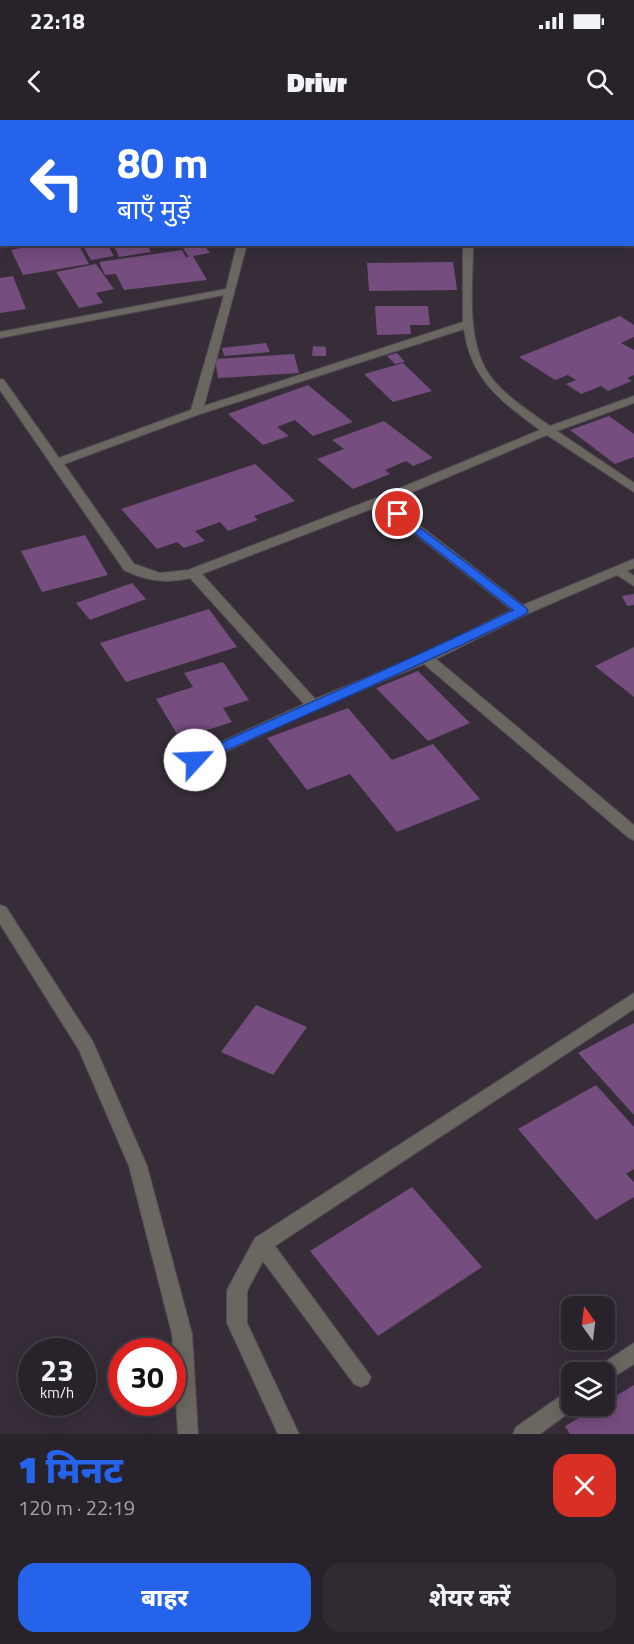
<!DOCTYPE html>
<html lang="hi">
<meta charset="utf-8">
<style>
:root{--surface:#28222a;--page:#302a32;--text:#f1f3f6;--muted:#a5a4a8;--line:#443f47;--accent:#2563eb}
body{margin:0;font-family:"Titillium Web","Noto Sans Devanagari",sans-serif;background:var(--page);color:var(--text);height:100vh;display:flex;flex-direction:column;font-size:22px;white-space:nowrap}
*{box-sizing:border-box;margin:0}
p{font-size:20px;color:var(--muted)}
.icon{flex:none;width:33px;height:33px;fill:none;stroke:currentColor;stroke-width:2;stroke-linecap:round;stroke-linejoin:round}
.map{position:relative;height:1314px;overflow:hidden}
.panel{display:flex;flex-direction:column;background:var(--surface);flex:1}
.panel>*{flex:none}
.top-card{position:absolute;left:0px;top:0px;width:634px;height:126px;box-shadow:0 3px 15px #0003,0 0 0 2px var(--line);background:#2563eb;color:#fff;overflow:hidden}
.needle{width:39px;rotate:346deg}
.fabs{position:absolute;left:561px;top:1176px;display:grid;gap:12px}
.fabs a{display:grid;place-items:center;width:54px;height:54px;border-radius:12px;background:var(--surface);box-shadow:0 3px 15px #0003,0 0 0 2px var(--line);font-size:30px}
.speed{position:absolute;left:18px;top:1218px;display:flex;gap:12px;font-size:30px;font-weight:700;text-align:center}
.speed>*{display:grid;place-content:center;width:78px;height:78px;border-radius:50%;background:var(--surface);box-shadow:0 3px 15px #0003,0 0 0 2px var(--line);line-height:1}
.speed small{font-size:15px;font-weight:400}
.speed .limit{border:9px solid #d22;background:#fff;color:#111}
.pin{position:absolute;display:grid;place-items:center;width:51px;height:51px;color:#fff;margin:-26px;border:3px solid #fff;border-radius:50%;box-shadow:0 2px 6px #0007}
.me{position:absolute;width:66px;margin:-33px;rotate:65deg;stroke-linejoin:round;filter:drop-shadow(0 0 4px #0008)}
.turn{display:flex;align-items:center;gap:21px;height:126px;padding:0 18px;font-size:27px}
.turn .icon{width:78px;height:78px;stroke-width:2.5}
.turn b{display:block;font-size:42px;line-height:51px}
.round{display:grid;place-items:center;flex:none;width:63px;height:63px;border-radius:18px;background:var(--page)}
.headline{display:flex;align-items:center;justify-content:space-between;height:102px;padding:0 18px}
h1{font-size:36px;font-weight:800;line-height:45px;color:var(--accent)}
.action{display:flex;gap:12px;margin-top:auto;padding:12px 18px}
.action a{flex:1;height:69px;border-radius:18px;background:var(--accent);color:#fff;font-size:24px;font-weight:800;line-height:69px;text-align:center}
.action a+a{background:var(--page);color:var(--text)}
.status{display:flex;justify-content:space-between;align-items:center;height:42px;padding:0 30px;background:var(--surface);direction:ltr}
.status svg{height:16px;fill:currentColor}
header{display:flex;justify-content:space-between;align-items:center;height:78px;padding:0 18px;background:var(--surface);font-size:27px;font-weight:800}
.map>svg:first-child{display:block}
</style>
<div class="status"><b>22:18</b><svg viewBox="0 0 49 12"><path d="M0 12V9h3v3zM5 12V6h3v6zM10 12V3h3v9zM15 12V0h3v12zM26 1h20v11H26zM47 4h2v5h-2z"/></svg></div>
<header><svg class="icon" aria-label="back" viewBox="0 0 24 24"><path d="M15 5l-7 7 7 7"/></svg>Drivr<svg class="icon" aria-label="search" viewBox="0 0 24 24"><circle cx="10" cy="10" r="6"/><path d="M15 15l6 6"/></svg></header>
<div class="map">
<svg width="634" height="1314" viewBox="0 0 634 1314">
<rect width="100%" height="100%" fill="#362d38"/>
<g fill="#754d7f">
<path d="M39 124H78L89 144 23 155 11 130Z"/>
<path d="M82 124H107L114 136 91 140Z"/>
<path d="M113 124H147L151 132 119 137Z"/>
<path d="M203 124 210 133 193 136 207 160 124 170 116 154 105 155 99 142 182 130 186 137H189L183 128Z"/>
<path d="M453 142 457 170 369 171 367 143Z"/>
<path d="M96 144 114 169 96 173 103 183 79 188 56 152Z"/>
<path d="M13 156 26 189 0 193V158Z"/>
<path d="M375 186H428L430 205H410L411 214 377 215Z"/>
<path d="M620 196 634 205V217L621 223 634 230V255L627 258 632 261 608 271 601 266 581 274 566 264 576 260 568 255 555 260 519 237Z"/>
<path d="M266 223 270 232 224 236 222 228Z"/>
<path d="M313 226 326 227V236H312Z"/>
<path d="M397 233 405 242 395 244 387 236Z"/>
<path d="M294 234 299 253 218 258 215 239Z"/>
<path d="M403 243 432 271 393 282 364 254Z"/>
<path d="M308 265 353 302 313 316 295 300 277 307 289 316 263 325 228 294Z"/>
<path d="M609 296 634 314V337L615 344 570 310Z"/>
<path d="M384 301 433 338 413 346 406 341 385 350 390 354 353 369 317 339 344 329 332 320Z"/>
<path d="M255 344 295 381 254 396 258 400 228 411 220 402 195 411 205 421 184 428 177 422 157 429 121 389Z"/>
<path d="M85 415 108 455 42 472 21 431Z"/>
<path d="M132 463 146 479 90 500 76 483Z"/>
<path d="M634 474V485L627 486 622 476Z"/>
<path d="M209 489 237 527 126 562 100 523Z"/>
<path d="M634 527V577L595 546Z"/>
<path d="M223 542 249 580 223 588 232 602 180 619 156 579 193 567 184 553Z"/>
<path d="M418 551 470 603 428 621 376 568Z"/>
<path d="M348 588 392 640 433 624 480 679 397 712 350 654 307 670 267 618Z"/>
<path d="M256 885 307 907 273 955 221 932Z"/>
<path d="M634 903V995L578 933Z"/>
<path d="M596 965 634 1007V1049L626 1054 634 1062V1077L596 1100 518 1009Z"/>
<path d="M412 1067 482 1147 378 1216 310 1131Z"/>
<path d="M634 1265V1314H570L565 1306 600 1286H604V1283Z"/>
</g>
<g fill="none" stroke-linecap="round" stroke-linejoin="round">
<defs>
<g id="minor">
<path d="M394 0H404L393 2Z"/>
<rect x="0" y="11" width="2" height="6"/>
<rect x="633" y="27" width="1" height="6"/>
<rect x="633" y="113" width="1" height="6"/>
<path d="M0 121 2 124H7L0 128Z"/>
<path d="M237 124H247L204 286 463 202V124H473C473 163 466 212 485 248 498 272 528 290 550 306L634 276V283L557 311 634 363V372L547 315 389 382 523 485 634 439V448L627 451 634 456V466L617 455 527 494 436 539 634 705V720L629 718 424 544 318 588 200 644H190L188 640 190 636 304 584 190 458C167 464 146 461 124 450L0 270V259L4 260 59 338 191 290 224 175 0 218V212L226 169ZM464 209C471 260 501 281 540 310L376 378 188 450 160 453 134 444 64 344 200 294ZM379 386 512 490 421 535 315 579 202 454Z"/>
<path d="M0 785 6 787 93 922 147 1046 192 1214 198 1314H178L172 1214 129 1046 79 930 0 804Z"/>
<path d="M634 873V889L275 1126 371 1257 368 1264 361 1267 354 1264 263 1141 247 1171V1203L299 1314H278L227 1203V1170L255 1118Z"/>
<path d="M634 1223V1244L604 1263V1252H595L597 1247Z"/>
<path d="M572 1268V1286H578L540 1314H513L516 1307Z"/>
</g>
<g id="highway">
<path d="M102 0H181L182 2H103Z"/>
<rect x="633" y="7" width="1" height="6"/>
</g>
</defs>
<use href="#minor" stroke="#524954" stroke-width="2"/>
<use href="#highway" stroke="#524954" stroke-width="2"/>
<use href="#minor" fill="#6a6761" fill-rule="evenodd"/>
<use href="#highway" fill="#b8b2a2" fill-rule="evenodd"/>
</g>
<path fill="#2563eb" stroke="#184099" stroke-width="1.5" d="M398 391 526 488 528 491 526 494C419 547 308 593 199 643H190L188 640 190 637C297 587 407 542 513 490L394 397V392Z"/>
</svg>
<div class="fabs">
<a><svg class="needle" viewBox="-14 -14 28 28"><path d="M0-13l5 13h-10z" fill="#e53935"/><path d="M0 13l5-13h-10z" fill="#a5a4a8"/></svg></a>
<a><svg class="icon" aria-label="layers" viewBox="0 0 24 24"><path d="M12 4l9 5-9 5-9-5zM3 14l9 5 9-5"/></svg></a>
</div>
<div class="speed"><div>23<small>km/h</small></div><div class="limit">30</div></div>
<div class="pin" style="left:398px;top:394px;background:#d93025"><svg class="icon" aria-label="arrive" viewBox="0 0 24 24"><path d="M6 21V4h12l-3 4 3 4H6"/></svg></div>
<svg class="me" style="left:195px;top:640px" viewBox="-20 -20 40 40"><circle r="19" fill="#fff"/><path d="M0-13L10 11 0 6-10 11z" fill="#2563eb"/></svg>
<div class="top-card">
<div class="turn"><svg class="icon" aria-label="left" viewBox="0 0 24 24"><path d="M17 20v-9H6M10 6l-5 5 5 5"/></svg><div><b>80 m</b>बाएँ मुड़ें</div></div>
</div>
</div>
<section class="panel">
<div class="headline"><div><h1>1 मिनट</h1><p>120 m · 22:19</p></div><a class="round" style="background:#d93025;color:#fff"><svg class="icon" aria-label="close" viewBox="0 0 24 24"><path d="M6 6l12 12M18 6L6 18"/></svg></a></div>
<div class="action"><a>बाहर</a><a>शेयर करें</a></div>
</section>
